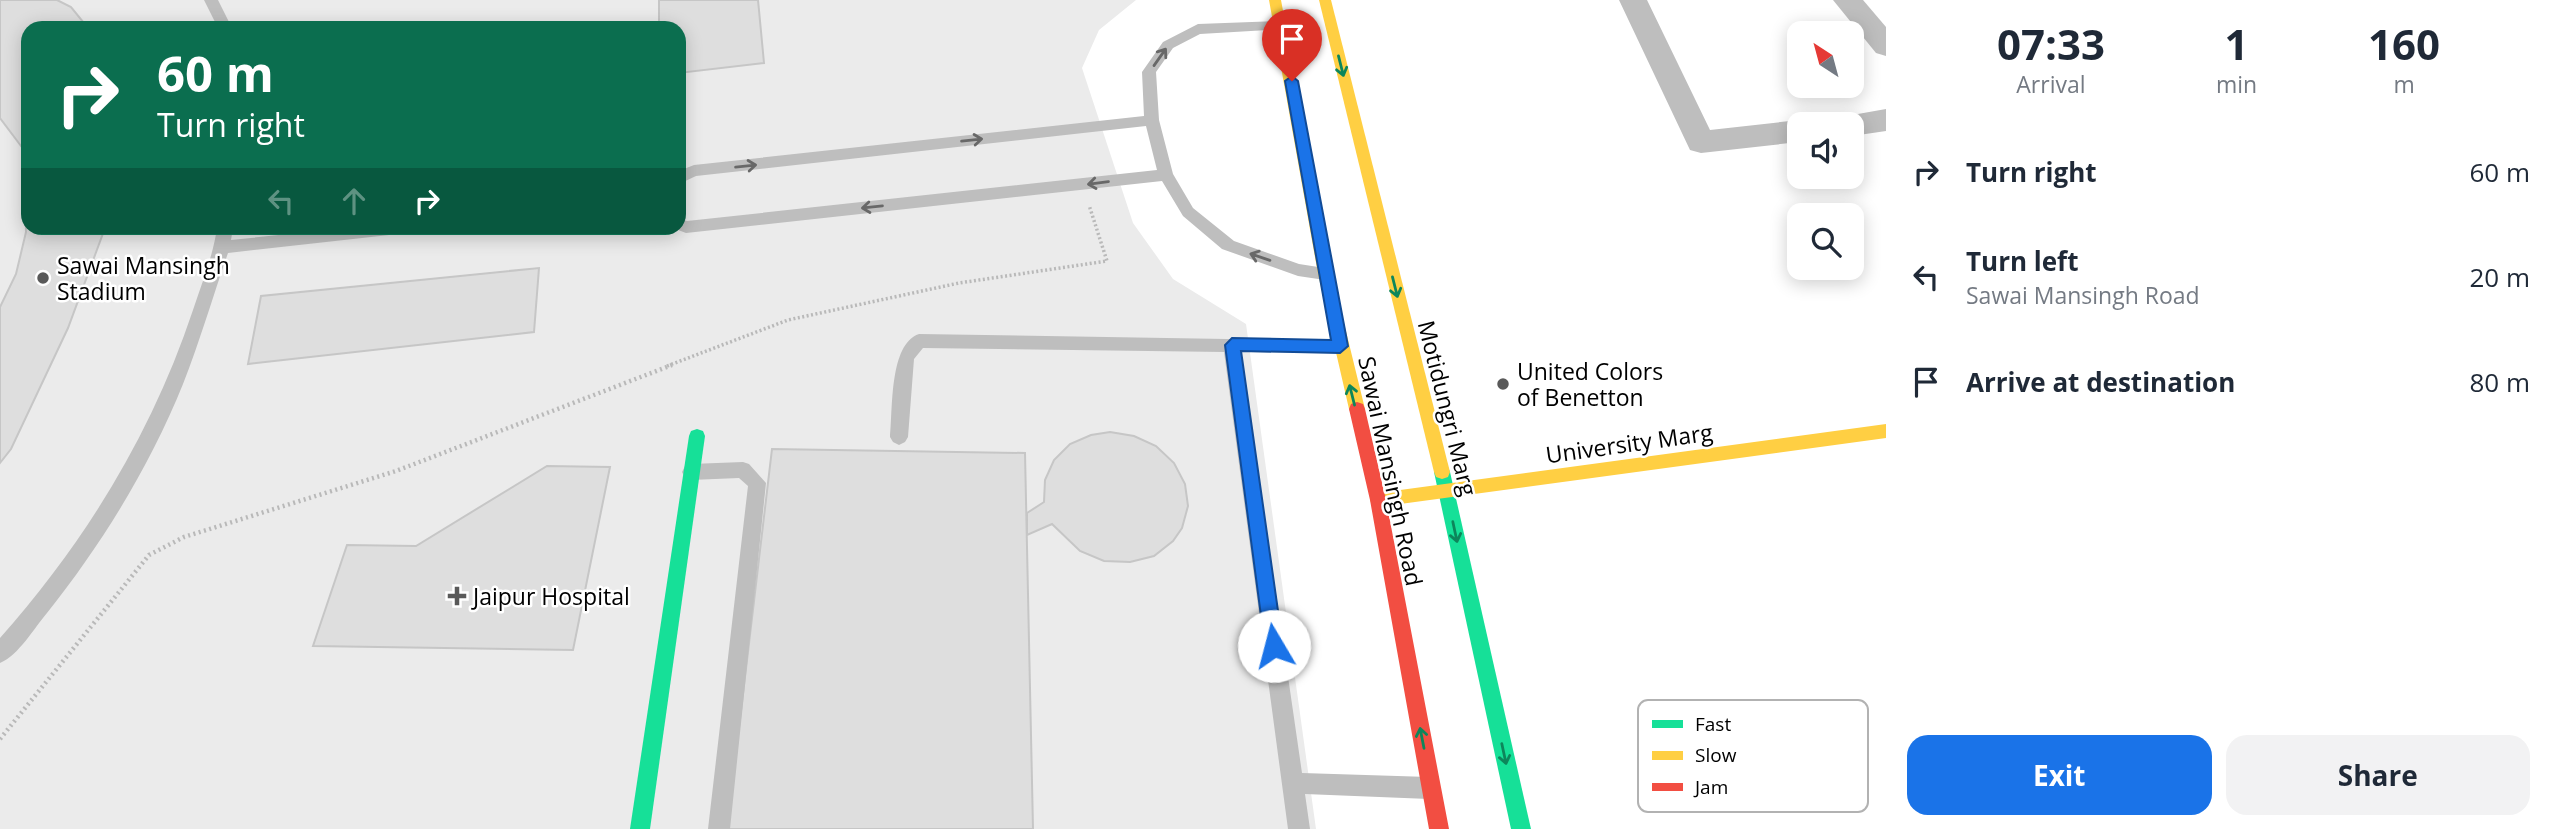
<!DOCTYPE html>
<style>
:root{--surface:#fff;--page:#f2f2f3;--text:#1f2937;--muted:#747a83;--accent:#1a73e8}
body{margin:0;font-family:"Open Sans",sans-serif;background:var(--page);color:var(--text);height:100vh;display:flex;flex-direction:column;font-size:26px;white-space:nowrap}
*{box-sizing:border-box;margin:0}
p{font-size:23px;color:var(--muted)}
.icon{flex:none;width:38px;height:38px;fill:none;stroke:currentColor;stroke-width:2;stroke-linecap:round;stroke-linejoin:round}
.map{position:relative;flex:1;overflow:hidden}
.sheet{display:flex;flex-direction:column;background:var(--surface);width:665px}
.sheet>*{flex:none}
.hud{position:absolute;left:21px;top:21px;width:665px;height:214px;border-radius:21px;box-shadow:0 4px 18px #0003;background:#0b6e4f;color:#fff;overflow:hidden}
.needle{width:46px;rotate:324deg}
.controls{position:absolute;left:1787px;top:21px;display:grid;gap:14px}
.controls a{display:grid;place-items:center;width:77px;height:77px;border-radius:14px;background:var(--surface);box-shadow:0 4px 18px #0003;font-size:35px}
.pin{position:absolute;display:grid;place-items:center;width:60px;height:60px;color:#fff;margin:-72px -30px;border-radius:50% 50% 50% 0;rotate:-45deg;box-shadow:0 0 7px #0007}
.pin .icon{rotate:45deg}
.me{position:absolute;width:77px;margin:-38px;rotate:352deg;stroke-linejoin:round;filter:drop-shadow(0 0 5px #0008)}
.turn{display:flex;align-items:center;gap:24px;height:147px;padding:0 21px;font-size:32px}
.turn .icon{width:91px;height:91px;stroke-width:2.5}
.turn b{display:block;font-size:49px;line-height:60px}
.lanes{display:flex;align-items:center;height:66px;padding:0 21px;background:#0003;justify-content:center;gap:35px;direction:ltr}
.lanes .off{opacity:.35}
.eta{display:flex;justify-content:space-evenly;align-items:center;height:119px;text-align:center}
.eta b{font-size:42px;font-weight:700;line-height:49px}
.primary-button{display:flex;gap:14px;margin-top:auto;padding:14px 21px}
.primary-button a{flex:1;height:80px;border-radius:21px;background:var(--accent);color:#fff;font-size:28px;font-weight:700;line-height:80px;text-align:center}
.primary-button a+a{background:var(--page);color:var(--text)}
ul{padding:0;list-style:none}
li{display:flex;align-items:center;gap:21px;height:105px;padding:0 21px}
li div{flex:1}
li b{display:block;font-size:26px}
li em{font-style:normal}
main{display:flex;flex:1;min-height:0}
.map>svg:first-child{display:block}
</style>
<main>
<div class="map">
<svg width="1886" height="829" viewBox="0 0 1886 829">
<rect width="100%" height="100%" fill="#fff"/>
<path fill="#ebebeb" fill-rule="evenodd" d="M0 0H1136L1099 30 1082 68 1133 223 1173 279 1246 324 1316 829H0ZM28 28H679V228H28Z"/>
<g fill="#dedede" stroke="#c6c6c6" stroke-width="2">
<path d="M0 0H57L71 7 88 28H28V228H105L68 328 11 449 0 463V307L16 274 26 232 24 150 0 118Z"/>
<path d="M659 0H758L764 63 679 73V28H659Z"/>
<path d="M539 268 534 332 248 364 261 296Z"/>
<path d="M1110 432 1134 436 1156 446 1174 463 1185 484 1188 506 1182 528 1173 541 1154 556 1130 562 1104 561 1080 551 1052 524 1027 535V513L1044 502 1045 480 1054 460 1070 444 1091 435Z"/>
<path d="M772 449 1025 453 1033 829H727Z"/>
<path d="M547 466 610 467 573 650 313 646 347 545 416 546Z"/>
</g>
<g fill="none" stroke-linecap="round" stroke-linejoin="round">
<path stroke="#b9b9b9" stroke-width="3.5" stroke-dasharray="2 2.5" stroke-linecap="butt" d="M667 366 788 320 959 283 1107 261 1089 205"/>
<path stroke="#b9b9b9" stroke-width="4.5" stroke-dasharray="2 3.5" stroke-linecap="butt" d="M0 739 149 555 184 537 396 471 672 365"/>
<g fill="#bebebe" fill-rule="evenodd">
<path d="M204 0H218L232 28H218Z"/>
<path d="M1282 21 1287 23V29L1200 34 1173 48 1156 72 1159 120 1173 174 1193 208 1234 241 1299 264 1331 269 1333 274 1331 279 1325 280 1298 276 1222 249 1183 216 1162 181 686 233 673 228H679V218L687 221 1157 170 1146 126 696 176 679 184V171L694 165 1144 116 1142 72 1163 42 1198 24Z"/>
<path d="M217 228H233L231 240 346 228H406L398 234 228 253C213 296 200 341 183 384 150 466 102 544 47 613 34 628 19 655 0 663V638C86 541 152 433 193 310 202 283 213 256 217 228Z"/>
<path d="M919 334 1346 341 1348 346 1346 351 1340 353 1241 352 1302 773 1429 777 1436 781 1440 788 1436 795 1429 799 1305 794 1310 829H1288L1224 352 923 348 914 359 908 437 905 442 899 445 893 442 890 437C893 410 889 344 919 334Z"/>
<path d="M743 462 749 464 766 483 730 829H708L748 486 739 478 691 480 685 478 682 472 685 466 691 464Z"/>
</g>
<g fill="#bebebe" fill-rule="evenodd">
<path d="M1619 0H1647L1710 130 1799 120 1811 124H1799V142L1701 153 1690 150Z"/>
<path d="M1833 0H1863L1886 27V56L1876 53Z"/>
<path d="M1886 109V131L1852 136V124H1837L1841 117Z"/>
</g>
<g fill="#16e098" fill-rule="evenodd">
<path d="M697 429 703 431 705 436 650 829H630L689 436 691 431Z"/>
<path d="M1442 465 1448 467 1450 472 1531 829H1511L1434 472 1436 467Z"/>
</g>
<g fill="#ffcf43" fill-rule="evenodd">
<path d="M1269 0H1281L1332 274 1365 409 1363 414 1357 416 1351 414 1349 409 1318 274Z"/>
<path d="M1319 0H1331L1450 472 1448 477 1442 479 1436 477 1434 472Z"/>
<path d="M1886 424V438L1378 507 1372 505 1370 500 1372 495 1378 493Z"/>
</g>
<path fill="#f24e42" fill-rule="evenodd" d="M1357 402 1363 404 1365 409 1386 500 1449 829H1429L1370 500 1349 409 1351 404Z"/>
</g>
<defs><path id="oneway-shaft" d="M-6 0H5M1.5-3L5.5 0L1.5 3" fill="none" stroke-width="1.6" stroke-linecap="round" stroke-linejoin="round" transform="scale(1.75)"/></defs>
<g stroke="#686868">
<use href="#oneway-shaft" transform="translate(1160 57) rotate(-55)"/>
<use href="#oneway-shaft" transform="translate(972 140) rotate(-6)"/>
<use href="#oneway-shaft" transform="translate(746 166) rotate(-6)"/>
<use href="#oneway-shaft" transform="translate(1098 183) rotate(173)"/>
<use href="#oneway-shaft" transform="translate(872 207) rotate(174)"/>
<use href="#oneway-shaft" transform="translate(1260 257) rotate(-161)"/>
</g>
<g stroke="#0d865b">
<use href="#oneway-shaft" transform="translate(1341 66) rotate(76)"/>
<use href="#oneway-shaft" transform="translate(1395 287) rotate(76)"/>
<use href="#oneway-shaft" transform="translate(1352 395) rotate(-104)"/>
<use href="#oneway-shaft" transform="translate(1455 532) rotate(78)"/>
<use href="#oneway-shaft" transform="translate(1422 738) rotate(-101)"/>
<use href="#oneway-shaft" transform="translate(1504 754) rotate(78)"/>
</g>
<path fill="#1a73e8" stroke="#114b97" stroke-width="2" d="M1292 76 1298 81 1348 346 1340 353 1241 351 1283 646 1280 653 1274 655 1268 653 1265 646 1225 345 1232 338 1331 340 1285 81Z"/>
<g fill="#595959" stroke="#fff" stroke-width="2.5">
<circle cx="43" cy="278" r="7"/>
<circle cx="1503" cy="384" r="7"/>
<path d="M453.5 585.5h7v7h7v7h-7v7h-7v-7h-7v-7h7z"/>
</g>
<g text-anchor="middle" dominant-baseline="central" stroke-width="5" stroke-linejoin="round" paint-order="stroke">
<g font-size="23" fill="#000" stroke="#fff" text-anchor="start">
<text x="57" y="265">Sawai Mansingh<tspan x="57" dy="26">Stadium</tspan></text>
<text x="1517" y="371">United Colors<tspan x="1517" dy="26">of Benetton</tspan></text>
<text x="473" y="596">Jaipur Hospital</text>
</g>
<g font-size="23" fill="#000" stroke="#fff">
<text transform="translate(1448 408) rotate(76)">Motidungri Marg</text>
<text transform="translate(1629 443) rotate(-8)">University Marg</text>
<text transform="translate(1391 471) rotate(78)">Sawai Mansingh Road</text>
</g>
</g>
<rect x="1638" y="700" width="230" height="112" rx="10" fill="#fff" stroke="#b2b2b2" stroke-width="2"/>
<rect x="1652" y="720" width="31" height="8" fill="#16e098"/>
<rect x="1652" y="751" width="31" height="9" fill="#ffcf43"/>
<rect x="1652" y="783" width="31" height="8" fill="#f24e42"/>
<g font-size="19" fill="#000">
<text x="1695" y="731">Fast</text>
<text x="1695" y="762">Slow</text>
<text x="1695" y="794">Jam</text>
</g>
</svg>
<div class="controls">
<a><svg class="needle" viewBox="-14 -14 28 28"><path d="M0-13l5 13h-10z" fill="#e53935"/><path d="M0 13l5-13h-10z" fill="#747a83"/></svg></a>
<a><svg class="icon" aria-label="sound" viewBox="0 0 24 24"><path d="M4 9h4l5-4v14l-5-4H4zM17 9q2 3 0 6"/></svg></a>
<a><svg class="icon" aria-label="search" viewBox="0 0 24 24"><circle cx="10" cy="10" r="6"/><path d="M15 15l6 6"/></svg></a>
</div>
<div class="pin" style="left:1292px;top:81px;background:#d93025"><svg class="icon" aria-label="arrive" viewBox="0 0 24 24"><path d="M6 21V4h12l-3 4 3 4H6"/></svg></div>
<svg class="me" style="left:1274px;top:646px" viewBox="-20 -20 40 40"><circle r="19" fill="#fff"/><path d="M0-13L10 11 0 6-10 11z" fill="#1a73e8"/></svg>
<div class="hud">
<div class="turn"><svg class="icon" aria-label="right" viewBox="0 0 24 24"><path d="M7 20v-9h11M14 6l5 5-5 5"/></svg><div><b>60 m</b>Turn right</div></div>
<div class="lanes"><svg class="icon off" aria-label="left" viewBox="0 0 24 24"><path d="M17 20v-9H6M10 6l-5 5 5 5"/></svg><svg class="icon off" aria-label="ahead" viewBox="0 0 24 24"><path d="M12 20V5M6 11l6-6 6 6"/></svg><svg class="icon" aria-label="right" viewBox="0 0 24 24"><path d="M7 20v-9h11M14 6l5 5-5 5"/></svg></div>
</div>
</div>
<section class="sheet">
<div class="eta">
<div><b>07:33</b><p>Arrival</p></div>
<div><b>1</b><p>min</p></div>
<div><b>160</b><p>m</p></div>
</div>
<ul>
<li><svg class="icon" aria-label="right" viewBox="0 0 24 24"><path d="M7 20v-9h11M14 6l5 5-5 5"/></svg><div><b>Turn right</b></div><em>60 m</em></li>
<li><svg class="icon" aria-label="left" viewBox="0 0 24 24"><path d="M17 20v-9H6M10 6l-5 5 5 5"/></svg><div><b>Turn left</b><p>Sawai Mansingh Road</p></div><em>20 m</em></li>
<li><svg class="icon" aria-label="arrive" viewBox="0 0 24 24"><path d="M6 21V4h12l-3 4 3 4H6"/></svg><div><b>Arrive at destination</b></div><em>80 m</em></li>
</ul>
<div class="primary-button"><a>Exit</a><a>Share</a></div>
</section>
</main>
